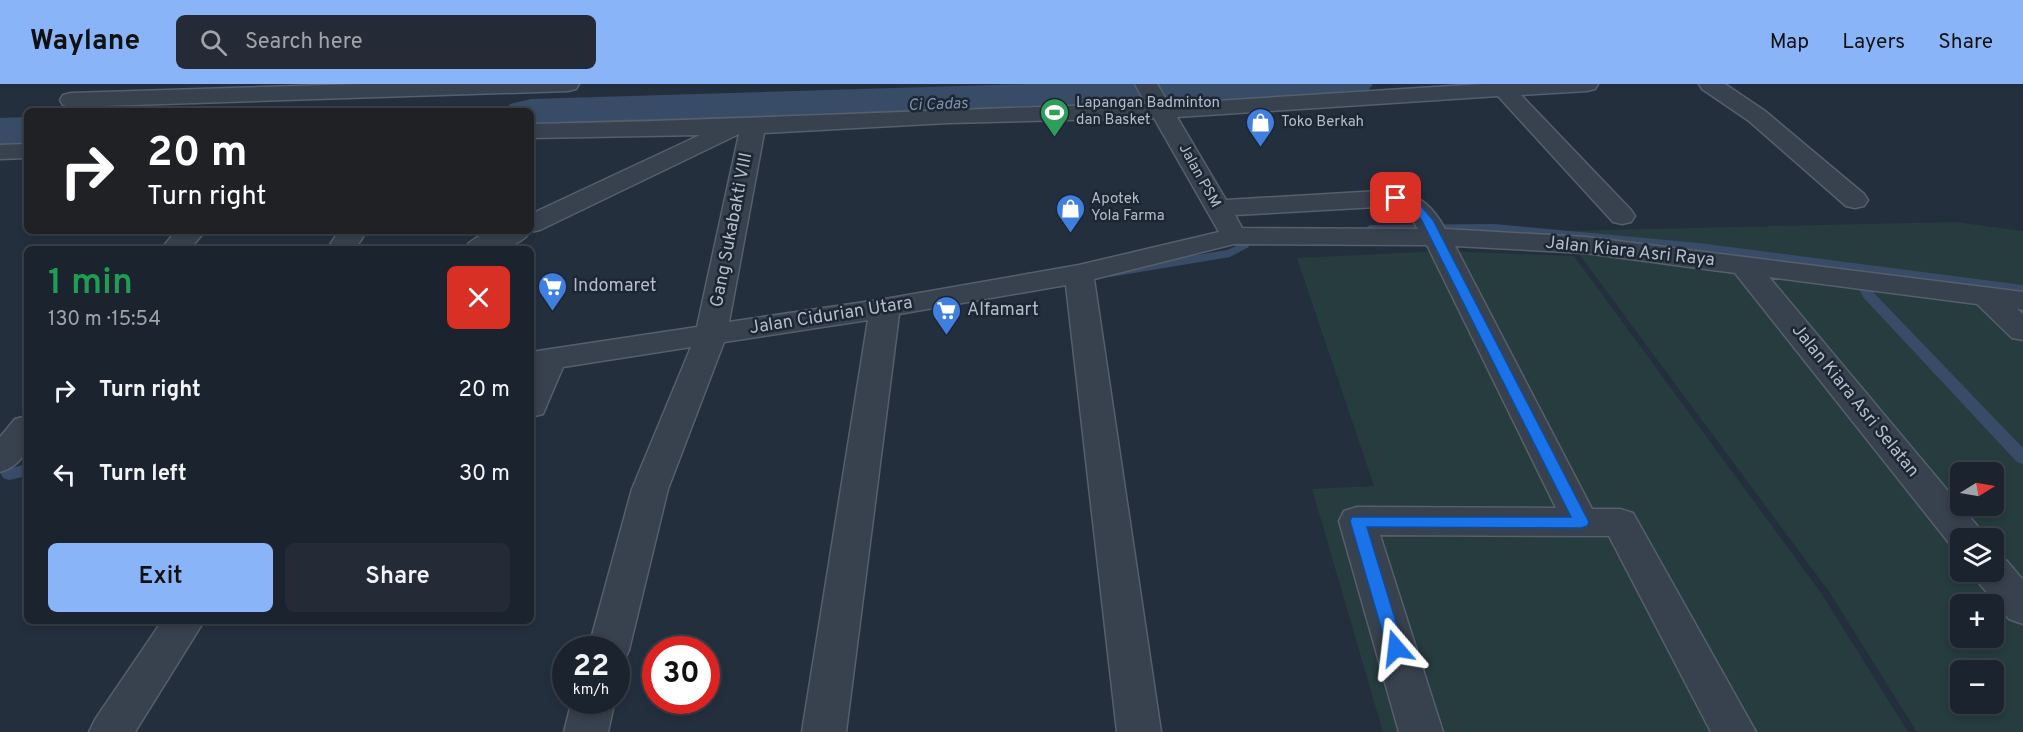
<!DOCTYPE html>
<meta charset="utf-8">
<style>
:root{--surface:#1b232e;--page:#242b36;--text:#f1f3f6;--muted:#a0a4aa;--line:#39404a;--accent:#8ab4f8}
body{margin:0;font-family:Overpass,sans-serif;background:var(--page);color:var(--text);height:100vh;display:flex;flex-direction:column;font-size:22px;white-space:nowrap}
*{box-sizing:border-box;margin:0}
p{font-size:20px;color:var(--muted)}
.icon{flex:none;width:33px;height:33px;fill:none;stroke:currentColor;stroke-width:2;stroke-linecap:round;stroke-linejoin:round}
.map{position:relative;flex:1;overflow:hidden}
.side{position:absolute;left:24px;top:162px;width:510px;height:378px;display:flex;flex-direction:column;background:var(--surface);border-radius:9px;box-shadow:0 3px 9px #0003,0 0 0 2px var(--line)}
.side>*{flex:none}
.guide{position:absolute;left:24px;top:24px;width:510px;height:126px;border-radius:9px;box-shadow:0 3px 9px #0003,0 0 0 2px var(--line);background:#202124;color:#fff;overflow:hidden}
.needle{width:39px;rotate:79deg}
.fabs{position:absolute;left:1950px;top:378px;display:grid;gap:12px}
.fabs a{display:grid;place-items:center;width:54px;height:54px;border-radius:9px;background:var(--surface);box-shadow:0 3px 9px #0003,0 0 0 2px var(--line);font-size:30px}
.speed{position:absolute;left:552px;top:552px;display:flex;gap:12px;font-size:30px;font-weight:700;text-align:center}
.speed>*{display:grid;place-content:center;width:78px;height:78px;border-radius:50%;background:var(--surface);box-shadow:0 3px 9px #0003,0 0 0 2px var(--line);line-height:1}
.speed small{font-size:15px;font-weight:400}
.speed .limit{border:9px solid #d22;background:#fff;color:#111}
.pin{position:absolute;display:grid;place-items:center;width:51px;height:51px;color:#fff;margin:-26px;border-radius:12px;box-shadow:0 3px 9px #0006}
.me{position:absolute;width:66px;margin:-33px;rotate:343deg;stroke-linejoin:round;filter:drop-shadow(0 0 4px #0008)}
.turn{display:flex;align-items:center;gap:21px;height:126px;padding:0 24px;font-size:27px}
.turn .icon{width:78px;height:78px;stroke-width:2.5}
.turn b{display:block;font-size:42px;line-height:51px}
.round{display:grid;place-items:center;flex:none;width:63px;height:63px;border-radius:9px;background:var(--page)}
.summary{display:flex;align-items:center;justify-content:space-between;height:102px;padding:0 24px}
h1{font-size:36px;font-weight:600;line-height:45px;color:#1e9e55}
.cta{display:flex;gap:12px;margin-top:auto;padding:12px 24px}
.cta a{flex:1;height:69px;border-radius:9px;background:var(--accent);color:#111;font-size:24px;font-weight:600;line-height:69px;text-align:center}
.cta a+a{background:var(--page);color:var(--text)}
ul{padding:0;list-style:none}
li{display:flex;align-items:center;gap:18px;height:84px;padding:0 24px}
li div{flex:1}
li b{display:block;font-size:22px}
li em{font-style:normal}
header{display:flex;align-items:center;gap:36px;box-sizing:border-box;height:84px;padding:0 30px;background:var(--accent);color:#111}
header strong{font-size:28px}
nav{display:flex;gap:33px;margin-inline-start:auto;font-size:21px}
.search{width:420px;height:54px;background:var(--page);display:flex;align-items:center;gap:15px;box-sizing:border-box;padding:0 21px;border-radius:9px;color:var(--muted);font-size:22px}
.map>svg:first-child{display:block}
</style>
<header>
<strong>Waylane</strong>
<div class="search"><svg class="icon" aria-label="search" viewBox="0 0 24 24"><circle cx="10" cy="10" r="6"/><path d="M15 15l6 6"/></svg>Search here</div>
<nav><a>Map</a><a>Layers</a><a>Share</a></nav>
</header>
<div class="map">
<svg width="2023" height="648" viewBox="0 0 2023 648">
<rect width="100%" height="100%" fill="#242f3e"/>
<g fill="#263c3f" fill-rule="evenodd">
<path d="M1955 138 2023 147V648H1917L1830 509 1562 147ZM1960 388H1994V422H1960ZM1960 454H1994V488H1960ZM1960 520H1994V554H1960ZM1960 586H1994V620H1960Z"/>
<path d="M1444 167 1574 172 1821 509 1908 648H1383L1312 405 1374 402 1297 174Z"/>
</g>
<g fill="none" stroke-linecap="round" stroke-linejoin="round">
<g fill="#394c67" fill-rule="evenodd">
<path d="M1494 140 1699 159 2023 201V209L1699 167 1494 148 1370 149 1364 145 1370 141Z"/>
<path d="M1243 159 1247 160 1249 163 1230 173 1110 193 1104 189 1110 185 1227 166Z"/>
<path d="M1866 201 1871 202 1874 209 2023 364V380L2017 378 1863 213 1859 205Z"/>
<path d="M27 380V392L9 396 3 394 1 390 3 386Z"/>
</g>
<g fill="#394c67" fill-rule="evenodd">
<path d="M1029 0H1373L1364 12 1344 17 988 38 531 51V27H505L510 20 531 15Z"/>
<path d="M27 33V71L0 72V34Z"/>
</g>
<defs>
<g id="street">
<path d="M359 0H579L576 5 568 7 71 23 63 21 60 16 63 11 71 9Z"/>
<path d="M1135 0H1157L1169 20 1482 0H1598L1595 5 1587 7 1521 11 1631 126 1635 132 1631 138 1622 140 1613 138 1498 12 1177 33 1226 116 1396 106C1421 112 1433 123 1445 145L1585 153 2023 208V226L2017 225 2023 230V256L2012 254 1977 220 1769 193 1979 444 1985 454H1960V466L1953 464 1735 189 1585 169 1455 162 1592 425H1620L1633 429 1756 648H1711L1609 452 1380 451 1443 648H1399L1339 437 1344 427 1357 423 1556 424 1427 161 1234 160 1094 195 1161 648H1117L1066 201 899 230 846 648H802L868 236 724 258 668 405 629 566 623 578 616 580V566H588L632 405 691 263 563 283 543 330 531 333V268L697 243 739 50 540 146 530 148C516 168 485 165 464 165 478 144 509 147 531 147V130L700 51 531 54V40C736 36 941 25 1146 20ZM1154 34 1219 148 1079 181 885 215 729 238 764 49 948 39ZM1395 122 1410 132 1418 145 1242 144 1235 131Z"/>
<path d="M1699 0H1725L1765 27 1864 110 1868 116 1864 122 1855 124 1846 122 1749 37 1702 5Z"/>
<path d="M27 60V74L0 75V61Z"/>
<path d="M176 147H205L190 165H161Z"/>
<path d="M339 147H367L355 165H327Z"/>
<path d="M27 332C27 358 30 379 0 388V353L15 335Z"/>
<path d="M1994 473 2007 477 2023 496V540L2009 535 1979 499 1974 488H1994Z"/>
<path d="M162 537H204L135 648H89L96 634Z"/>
<path d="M572 616H615L608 648H564Z"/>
</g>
</defs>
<use href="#street" stroke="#565f6c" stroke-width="3"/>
<use href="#street" fill="#38414e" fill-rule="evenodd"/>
</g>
<path fill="#1a73e8" stroke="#114b97" stroke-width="1.5" d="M1396 111 1417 117 1433 136 1589 438 1587 442 1581 444 1367 443 1404 564 1402 569 1396 571 1390 569 1387 564 1350 437 1352 433H1571L1422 137 1410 122 1393 117V112Z"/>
<defs>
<symbol id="stadium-pin" viewBox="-11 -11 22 30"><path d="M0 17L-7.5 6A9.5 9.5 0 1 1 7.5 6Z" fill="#2e9e5b" stroke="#1d2633"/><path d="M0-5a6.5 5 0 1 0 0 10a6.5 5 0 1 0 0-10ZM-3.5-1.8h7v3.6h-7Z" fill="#fff"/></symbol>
<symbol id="shop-pin" viewBox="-11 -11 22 30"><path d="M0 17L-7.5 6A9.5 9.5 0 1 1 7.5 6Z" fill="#3f7fe0" stroke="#1d2633"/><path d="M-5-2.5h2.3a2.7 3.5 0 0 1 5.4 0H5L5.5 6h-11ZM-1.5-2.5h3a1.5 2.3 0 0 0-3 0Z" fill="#fff"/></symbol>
<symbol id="supermarket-pin" viewBox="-11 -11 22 30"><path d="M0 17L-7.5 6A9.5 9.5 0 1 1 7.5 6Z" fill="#3f7fe0" stroke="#1d2633"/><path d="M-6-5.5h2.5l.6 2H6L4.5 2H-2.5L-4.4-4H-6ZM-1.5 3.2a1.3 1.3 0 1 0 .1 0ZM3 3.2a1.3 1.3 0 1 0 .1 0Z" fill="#fff"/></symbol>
</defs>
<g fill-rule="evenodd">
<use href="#stadium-pin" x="1038" y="12" width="33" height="45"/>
<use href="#shop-pin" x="1244" y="22" width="33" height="45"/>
<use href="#shop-pin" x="1054" y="108" width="33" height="45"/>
<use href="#supermarket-pin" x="536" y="186" width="33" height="45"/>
<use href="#supermarket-pin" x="930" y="210" width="33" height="45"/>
</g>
<g text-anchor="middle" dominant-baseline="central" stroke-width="5" stroke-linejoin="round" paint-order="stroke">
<g font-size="15" fill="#b4bcc9" stroke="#1d2633" text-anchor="start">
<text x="1076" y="19">Lapangan Badminton<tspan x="1076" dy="17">dan Basket</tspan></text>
<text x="1281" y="38">Toko Berkah</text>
<text x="1091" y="115">Apotek<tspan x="1091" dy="17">Yola Farma</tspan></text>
</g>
<g font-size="15" fill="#b4bcc9" stroke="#1d2633">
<text transform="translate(1199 92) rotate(61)">Jalan PSM</text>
</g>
<g font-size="16" font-style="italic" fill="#7c92b1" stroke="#1d2633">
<text transform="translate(938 21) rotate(-2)">Ci Cadas</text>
</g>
<g font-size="18" fill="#b4bcc9" stroke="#1d2633">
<text transform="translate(732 146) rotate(-79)">Gang Sukabakti VIII</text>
<text transform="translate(1630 168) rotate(6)">Jalan Kiara Asri Raya</text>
<text transform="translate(831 232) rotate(-9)">Jalan Cidurian Utara</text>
<text transform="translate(1855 317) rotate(51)">Jalan Kiara Asri Selatan</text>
</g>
<g font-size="18" fill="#b4bcc9" stroke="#1d2633" text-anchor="start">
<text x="573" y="202">Indomaret</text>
<text x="967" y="226">Alfamart</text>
</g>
</g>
</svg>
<div class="fabs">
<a><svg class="needle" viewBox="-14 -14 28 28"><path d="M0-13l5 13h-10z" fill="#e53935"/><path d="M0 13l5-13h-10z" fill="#a0a4aa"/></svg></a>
<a><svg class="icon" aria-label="layers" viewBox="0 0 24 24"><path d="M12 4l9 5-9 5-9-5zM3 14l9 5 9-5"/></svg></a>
<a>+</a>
<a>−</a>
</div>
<div class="speed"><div>22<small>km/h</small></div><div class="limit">30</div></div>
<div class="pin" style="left:1396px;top:114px;background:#d93025"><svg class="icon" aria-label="arrive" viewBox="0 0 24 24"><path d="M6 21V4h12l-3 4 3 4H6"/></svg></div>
<svg class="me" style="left:1396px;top:564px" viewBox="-20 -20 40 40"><path d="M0-17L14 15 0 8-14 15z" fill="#1a73e8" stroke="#fff" stroke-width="4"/></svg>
<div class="guide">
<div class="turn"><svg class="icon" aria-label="right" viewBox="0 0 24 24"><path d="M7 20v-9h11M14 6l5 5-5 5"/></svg><div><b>20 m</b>Turn right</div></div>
</div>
<section class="side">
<div class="summary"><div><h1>1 min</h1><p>130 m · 15:54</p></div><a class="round" style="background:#d93025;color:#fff"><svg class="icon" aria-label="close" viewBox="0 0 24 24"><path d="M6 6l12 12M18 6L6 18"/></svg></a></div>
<ul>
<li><svg class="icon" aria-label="right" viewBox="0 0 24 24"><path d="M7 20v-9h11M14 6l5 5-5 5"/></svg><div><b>Turn right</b></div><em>20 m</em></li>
<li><svg class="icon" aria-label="left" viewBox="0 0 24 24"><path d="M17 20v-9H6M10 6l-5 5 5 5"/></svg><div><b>Turn left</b></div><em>30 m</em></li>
</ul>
<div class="cta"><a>Exit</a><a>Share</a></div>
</section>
</div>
